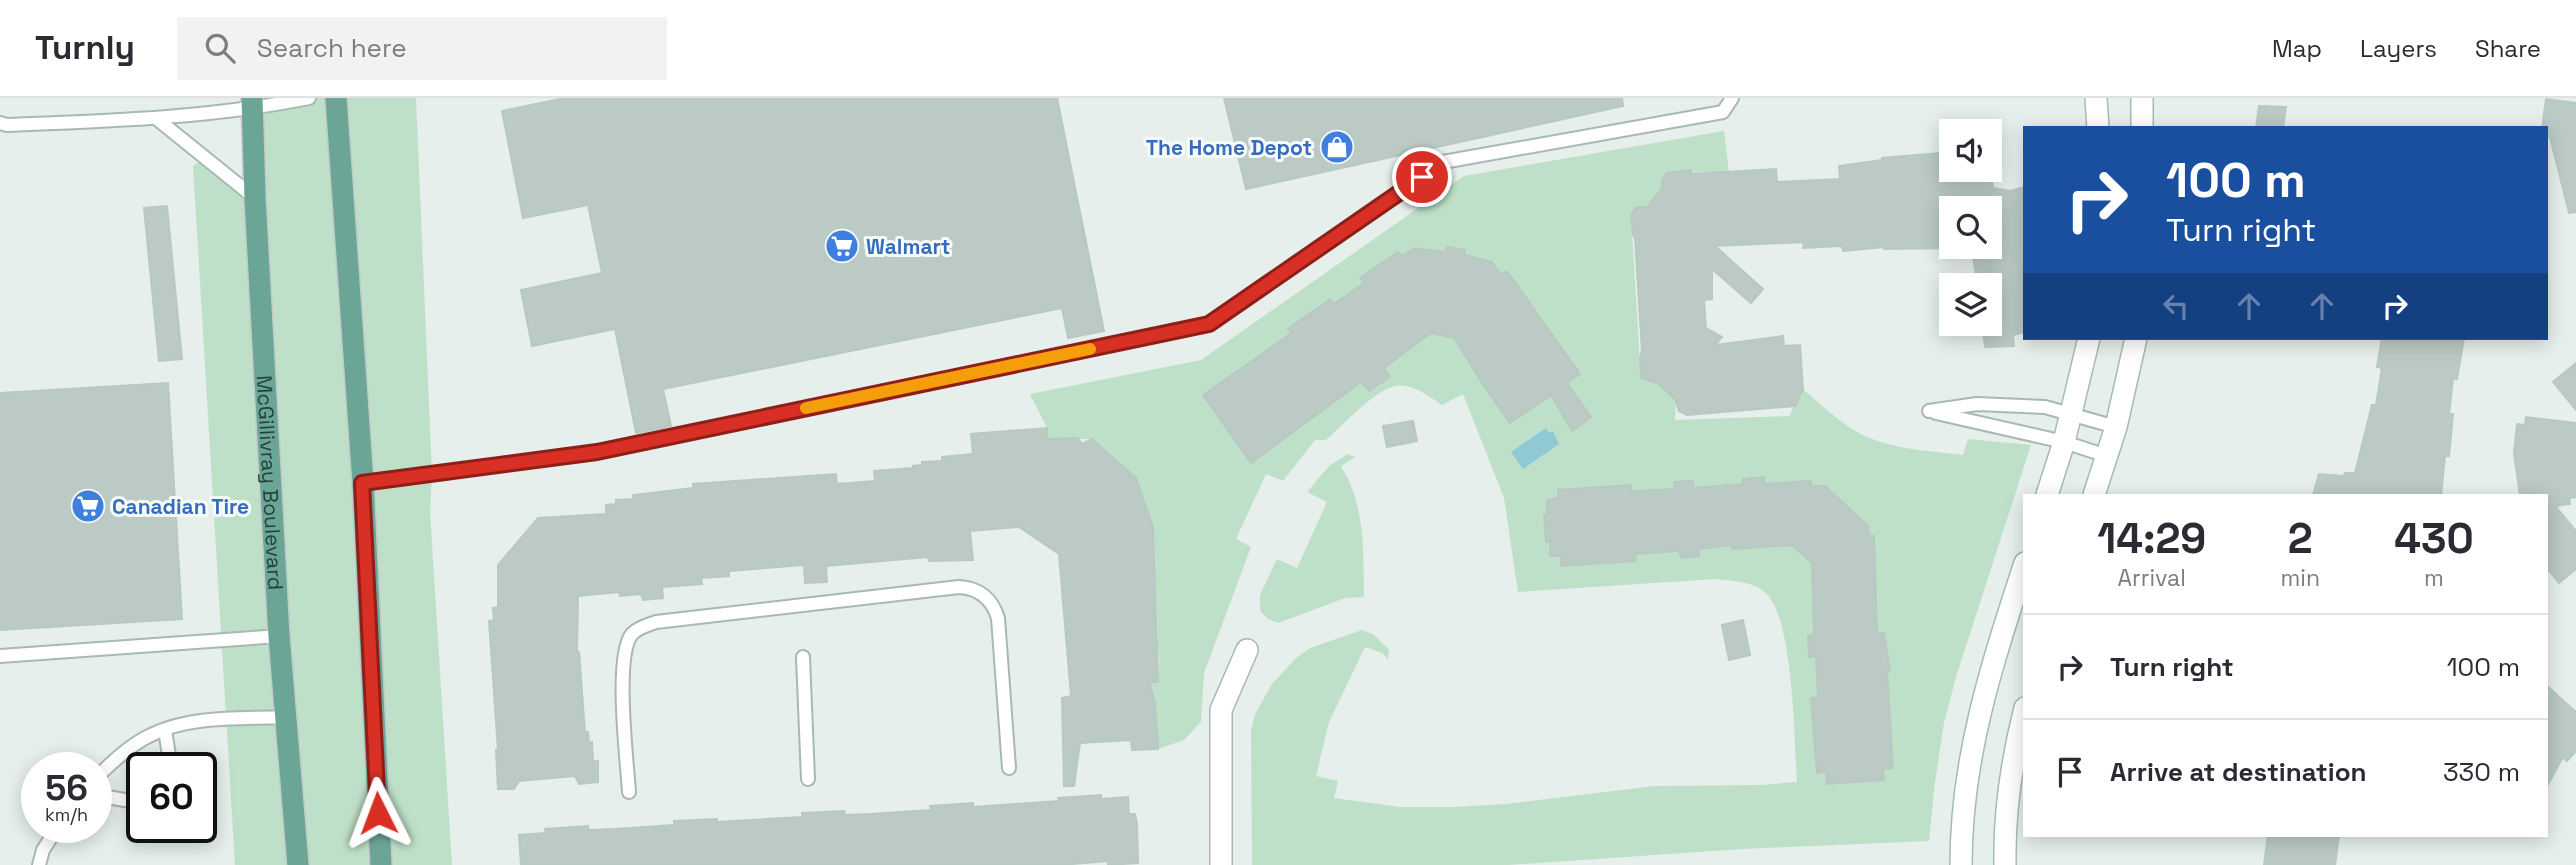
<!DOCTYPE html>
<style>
:root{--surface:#fff;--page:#f2f2f3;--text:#2b2b33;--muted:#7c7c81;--line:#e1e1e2}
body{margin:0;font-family:"Space Grotesk",sans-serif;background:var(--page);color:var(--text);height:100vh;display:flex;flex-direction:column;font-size:26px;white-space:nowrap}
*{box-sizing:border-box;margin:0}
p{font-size:23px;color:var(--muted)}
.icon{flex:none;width:38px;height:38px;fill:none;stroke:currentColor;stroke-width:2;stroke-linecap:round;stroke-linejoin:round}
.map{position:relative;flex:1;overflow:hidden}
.details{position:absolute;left:2023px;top:396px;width:525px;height:343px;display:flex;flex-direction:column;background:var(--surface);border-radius:0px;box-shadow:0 4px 18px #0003}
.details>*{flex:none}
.top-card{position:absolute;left:2023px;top:28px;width:525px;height:214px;border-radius:0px;box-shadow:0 4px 18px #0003;background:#1a4fa0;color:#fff;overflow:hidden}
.tools{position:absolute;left:1939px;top:21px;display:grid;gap:14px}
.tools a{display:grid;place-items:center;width:63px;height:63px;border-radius:0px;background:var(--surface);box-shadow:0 4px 18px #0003;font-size:35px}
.speed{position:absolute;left:21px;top:654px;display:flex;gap:14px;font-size:35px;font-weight:700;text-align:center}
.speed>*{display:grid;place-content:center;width:91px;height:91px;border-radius:50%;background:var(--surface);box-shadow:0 4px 18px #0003;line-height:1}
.speed small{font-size:18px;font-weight:400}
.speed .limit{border:4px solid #111;border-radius:10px;background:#fff;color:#111}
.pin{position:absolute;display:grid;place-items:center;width:60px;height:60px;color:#fff;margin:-30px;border:4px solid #fff;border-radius:50%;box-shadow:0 2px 7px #0007}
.me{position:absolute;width:77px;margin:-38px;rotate:357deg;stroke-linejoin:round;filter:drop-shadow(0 0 5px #0008)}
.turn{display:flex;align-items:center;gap:24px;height:147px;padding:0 28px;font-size:32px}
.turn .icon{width:91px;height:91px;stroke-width:2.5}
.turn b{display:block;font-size:49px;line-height:60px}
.lanes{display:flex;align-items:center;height:66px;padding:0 28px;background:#0003;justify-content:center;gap:35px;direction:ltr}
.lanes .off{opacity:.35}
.eta{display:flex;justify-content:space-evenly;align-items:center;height:119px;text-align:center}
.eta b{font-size:42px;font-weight:700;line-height:49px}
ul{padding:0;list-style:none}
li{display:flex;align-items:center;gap:21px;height:105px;padding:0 28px;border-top:2px solid var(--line)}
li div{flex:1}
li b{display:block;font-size:26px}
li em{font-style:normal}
header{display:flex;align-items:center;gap:42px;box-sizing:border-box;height:98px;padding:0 35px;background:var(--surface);border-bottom:2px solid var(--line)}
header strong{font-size:33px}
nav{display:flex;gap:38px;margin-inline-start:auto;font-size:24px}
.search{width:490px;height:63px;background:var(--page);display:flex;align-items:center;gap:18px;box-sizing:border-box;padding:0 24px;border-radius:0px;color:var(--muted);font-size:26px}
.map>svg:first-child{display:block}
</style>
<header>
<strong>Turnly</strong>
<div class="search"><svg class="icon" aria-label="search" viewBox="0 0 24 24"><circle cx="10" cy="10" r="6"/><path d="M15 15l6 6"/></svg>Search here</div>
<nav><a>Map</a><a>Layers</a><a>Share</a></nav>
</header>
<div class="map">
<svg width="2576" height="767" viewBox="0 0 2576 767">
<rect width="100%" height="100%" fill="#e6efeb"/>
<g fill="#bfe0c8">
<path d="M309 0H416L432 377 430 413 452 767H235L193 68 205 60 254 100 252 12Z"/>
<path d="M1724 33 1729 74 1667 75C1660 96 1650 108 1631 117L1641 280 1657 285 1676 301 1675 322 1789 318 1803 291C1817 303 1831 316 1846 327 1878 351 1924 352 1963 357L1968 341 2031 347 1956 579 1944 625 1935 684 1929 743 1742 751 1508 767H1252L1251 632 1255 616 1272 586 1296 560 1310 550 1362 532 1373 536 1389 552 1388 561 1382 555 1365 549 1329 624 1316 678 1338 683 1334 700 1400 709H1455L1506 706 1655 688 1761 687 1797 684C1794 642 1794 526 1767 496 1754 483 1733 483 1716 481L1518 494 1504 400 1463 296 1442 307C1429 299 1413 285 1396 288 1374 292 1343 327 1326 342H1315L1283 383 1266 376 1236 441 1251 449 1204 575 1201 624 1184 642 1158 651 1155 605 1149 584H1158L1159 556H1150V542H1158L1153 429 1136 380 1092 341H1047V330L1030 296 1201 262 1464 78Z"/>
<path d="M1348 356 1355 359 1341 368C1366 409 1363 452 1364 499L1345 500 1278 525 1268 521 1260 513V497L1277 461 1297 470 1327 404 1307 394 1329 368Z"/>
</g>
<path fill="#8ec9d4" d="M1546 330 1549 335 1553 333 1559 346 1523 371 1511 354Z"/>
<g fill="#bbcac4" stroke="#b8c9c2" stroke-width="2">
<path d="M565 0H1057L1104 233 1068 240 1062 210 663 291 671 328 636 335 615 231 532 248 521 192 602 175 588 107 523 120 502 13Z"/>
<path d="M1224 0H1622L1623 8 1246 91Z"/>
<path d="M2546 1 2576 5V114L2569 115 2550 39 2546 38V30H2542Z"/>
<path d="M2259 8 2286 9 2283 30H2256Z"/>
<path d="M1951 54V72H1990L1993 90 2010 93 2025 89V234L2013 237 2014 248 1985 249 1982 226H1990V187H1977L1972 149H1990V110H1951V150L1884 151V149L1843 153 1842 148 1803 150 1804 144 1715 148 1763 191 1751 205 1712 171V201L1704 202 1706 230 1722 239 1715 247 1783 238 1784 248 1800 247 1803 291 1795 308 1687 317 1679 313 1675 301 1657 285 1641 280 1640 259 1642 253 1635 140 1633 137 1631 117 1636 109H1647L1662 90V82L1667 75 1691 72V76L1776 71 1777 84 1840 81 1839 68 1882 62V60Z"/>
<path d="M167 108 182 261 159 263 144 110Z"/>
<path d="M1447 149 1465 152 1464 157 1492 164 1501 177 1507 173 1580 276 1567 285 1591 319 1572 333 1551 297 1510 325 1486 291 1454 240 1431 235 1384 270 1390 279 1369 293 1361 284 1251 365 1203 297 1292 235 1288 231 1330 201 1334 206 1364 185 1360 180 1398 154 1402 158 1415 150 1445 154Z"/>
<path d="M2382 240H2464L2457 281H2453L2449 316H2453L2449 358H2445L2441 397H2313L2319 376 2343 378 2345 375H2355L2372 307H2376L2382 270 2377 269Z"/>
<path d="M2576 265V312L2553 284Z"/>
<path d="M168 285 182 521 0 532V295Z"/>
<path d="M2526 319 2576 325V399L2569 400 2570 406 2555 408 2576 433V471L2559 485 2546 469V397H2520L2514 356 2517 326 2525 327Z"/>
<path d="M1413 323 1417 343 1387 349 1383 328Z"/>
<path d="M1047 330V341L1078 340 1082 346 1092 341 1136 380 1153 429 1158 584H1149L1155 605 1158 651 1132 652 1131 642 1080 645 1074 688H1064L1062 600 1071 598 1059 456 1019 429 970 433 973 462 929 463 928 459 826 468 827 484 805 485 804 467 729 473V478L701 480 702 486 662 489 663 500 643 502 641 496 620 498 619 494 578 498 577 555 579 554 585 634H588L589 645 592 644 593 664 598 663V684L579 686 575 678 519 683 514 691H498L496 652H498L489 523 494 522 493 510 498 509V467L538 420 606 416V407L616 406V402L634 401 633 397 693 390V386L836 376 837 386 875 383 874 373 913 370V368L922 367V364L942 363V359L973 356 971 336Z"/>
<path d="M1764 379V386L1811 383V388H1825L1868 428 1869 438H1874L1877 535H1884L1890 573H1887L1893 670 1883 671 1884 682 1827 686 1826 673 1817 675 1811 600 1818 599 1816 558 1809 559 1808 538 1814 537 1812 465 1792 447 1732 451 1731 447 1699 451V458L1681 460 1679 453 1635 456 1636 463 1561 468V458H1550V444H1546L1544 417 1547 416V402L1558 400V392L1631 387V393L1675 391 1674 384 1693 383V390L1743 386V381Z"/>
<path d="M1743 522 1750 557 1729 562 1722 527Z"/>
<path d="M2546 587 2576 614V653L2567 663 2563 659 2546 690Z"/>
<path d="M1101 697V701L1128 699 1129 716H1135L1137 726 1138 765 1108 767V763L1060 767H521L519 737 546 735 545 731 588 728V732L615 731 674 727V723L695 722 717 721V724L802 719V715L844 713 845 717 871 716 931 712 930 708 973 705V709L1059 703 1058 700Z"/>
<path d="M2268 737H2339L2335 767H2264Z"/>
</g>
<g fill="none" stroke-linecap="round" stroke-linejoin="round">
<defs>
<g id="lane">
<path d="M157 21 255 100"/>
<path d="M0 25 7 27C108 23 209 20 309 0"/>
<path d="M1929 313 1977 306 2045 309 2116 329"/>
<path d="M1936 315 2064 344 2107 358"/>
<path d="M363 385 597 354 1209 226 1443 64 1723 14 1732 0"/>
<path d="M0 558 279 538"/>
<path d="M803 559 808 681"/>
<path d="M165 632 171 670"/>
<path d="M96 680C112 664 131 646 151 637 191 617 241 621 284 619"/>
<path d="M629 694C627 663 614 557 632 536 639 529 648 527 656 524L959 489C979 490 992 501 998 520L1009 670"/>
<path d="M96 697 142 705"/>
<path d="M39 767 43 752 57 730"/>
</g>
<path id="street" d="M1221 767V612L1247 552"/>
<g id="secondary">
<path d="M2096 0 2098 30"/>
<path d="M2142 0V30"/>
<path d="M2047 397 2064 344 2089 240"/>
<path d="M2094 397 2116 329 2136 240"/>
<path d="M1961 767C1961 659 1992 566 2025 465"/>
<path d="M2005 767C2004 715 2012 661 2025 610"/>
</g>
<g id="primary">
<path id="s1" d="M252 0 255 100 279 538 298 767"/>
<path d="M336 0 363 385 381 767"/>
</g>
</defs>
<use href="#lane" stroke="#a8b8b2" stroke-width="16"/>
<use href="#street" stroke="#a8b8b2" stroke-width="24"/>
<use href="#secondary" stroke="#a4bbb3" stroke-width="24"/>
<use href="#primary" stroke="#c2cac8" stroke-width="24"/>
<use href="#lane" stroke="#fff" stroke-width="12"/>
<use href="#street" stroke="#fff" stroke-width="21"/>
<use href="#secondary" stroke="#fff" stroke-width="21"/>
<use href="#primary" stroke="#6aa596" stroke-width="21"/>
</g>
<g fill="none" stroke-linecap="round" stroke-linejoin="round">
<defs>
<path id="route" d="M378 715 362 385 597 354 1209 226 1422 79"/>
</defs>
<use href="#route" stroke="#8d1f18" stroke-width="18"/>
<use href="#route" stroke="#d93025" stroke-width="12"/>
<path stroke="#f59e0b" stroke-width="12" d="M806 310 1090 251"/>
</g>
<defs>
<symbol id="shop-disc" viewBox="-11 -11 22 22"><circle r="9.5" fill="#3f7fe0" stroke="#f7fbf9"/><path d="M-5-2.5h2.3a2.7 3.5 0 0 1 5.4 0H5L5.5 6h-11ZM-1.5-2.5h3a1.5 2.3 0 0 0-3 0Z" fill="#fff"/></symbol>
<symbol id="supermarket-disc" viewBox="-11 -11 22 22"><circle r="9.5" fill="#3f7fe0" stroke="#f7fbf9"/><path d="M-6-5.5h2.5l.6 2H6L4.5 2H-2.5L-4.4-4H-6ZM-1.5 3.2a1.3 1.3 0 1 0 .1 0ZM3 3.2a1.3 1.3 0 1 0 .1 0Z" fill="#fff"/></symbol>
</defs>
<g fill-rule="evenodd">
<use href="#shop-disc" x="1318" y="30" width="38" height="38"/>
<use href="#supermarket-disc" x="823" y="129" width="38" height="38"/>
<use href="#supermarket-disc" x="69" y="389" width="38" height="38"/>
</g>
<g text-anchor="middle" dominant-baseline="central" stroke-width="6" stroke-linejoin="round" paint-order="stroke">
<g font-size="21" font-weight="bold" fill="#366cbe" stroke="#f7fbf9" text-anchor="start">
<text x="1312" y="49" text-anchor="end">The Home Depot</text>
<text x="866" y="148">Walmart</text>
<text x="112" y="408">Canadian Tire</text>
</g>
<g font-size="21" fill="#24423a" stroke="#f7fbf9">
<text stroke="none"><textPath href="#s1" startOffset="385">McGillivray Boulevard</textPath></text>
</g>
</g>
</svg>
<div class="tools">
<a><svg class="icon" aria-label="sound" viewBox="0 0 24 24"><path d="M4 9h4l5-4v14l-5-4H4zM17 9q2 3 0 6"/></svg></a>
<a><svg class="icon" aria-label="search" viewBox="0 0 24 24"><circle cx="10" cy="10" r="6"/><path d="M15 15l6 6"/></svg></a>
<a><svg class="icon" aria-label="layers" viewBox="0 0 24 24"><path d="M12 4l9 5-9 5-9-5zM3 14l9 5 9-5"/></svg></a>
</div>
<div class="speed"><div>56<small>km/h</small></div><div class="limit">60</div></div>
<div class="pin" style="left:1422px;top:79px;background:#d93025"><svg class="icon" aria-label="arrive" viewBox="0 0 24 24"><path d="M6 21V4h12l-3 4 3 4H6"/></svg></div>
<svg class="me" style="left:378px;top:715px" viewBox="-20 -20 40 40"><path d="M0-17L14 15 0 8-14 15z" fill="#d93025" stroke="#fff" stroke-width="4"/></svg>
<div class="top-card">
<div class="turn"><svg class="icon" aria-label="right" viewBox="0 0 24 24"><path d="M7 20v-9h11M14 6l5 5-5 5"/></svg><div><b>100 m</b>Turn right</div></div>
<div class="lanes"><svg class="icon off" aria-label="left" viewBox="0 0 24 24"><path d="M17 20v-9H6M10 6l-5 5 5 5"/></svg><svg class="icon off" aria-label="ahead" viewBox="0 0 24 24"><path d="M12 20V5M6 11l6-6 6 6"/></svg><svg class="icon off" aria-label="ahead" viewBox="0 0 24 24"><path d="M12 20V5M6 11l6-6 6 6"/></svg><svg class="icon" aria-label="right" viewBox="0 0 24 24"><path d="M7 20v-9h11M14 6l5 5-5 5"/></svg></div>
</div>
<section class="details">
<div class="eta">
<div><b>14:29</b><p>Arrival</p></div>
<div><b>2</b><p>min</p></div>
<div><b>430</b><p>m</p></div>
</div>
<ul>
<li><svg class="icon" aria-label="right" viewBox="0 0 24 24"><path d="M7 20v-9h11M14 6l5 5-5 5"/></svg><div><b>Turn right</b></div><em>100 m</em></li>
<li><svg class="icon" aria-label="arrive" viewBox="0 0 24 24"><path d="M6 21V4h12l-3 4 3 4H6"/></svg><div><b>Arrive at destination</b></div><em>330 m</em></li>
</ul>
</section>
</div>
